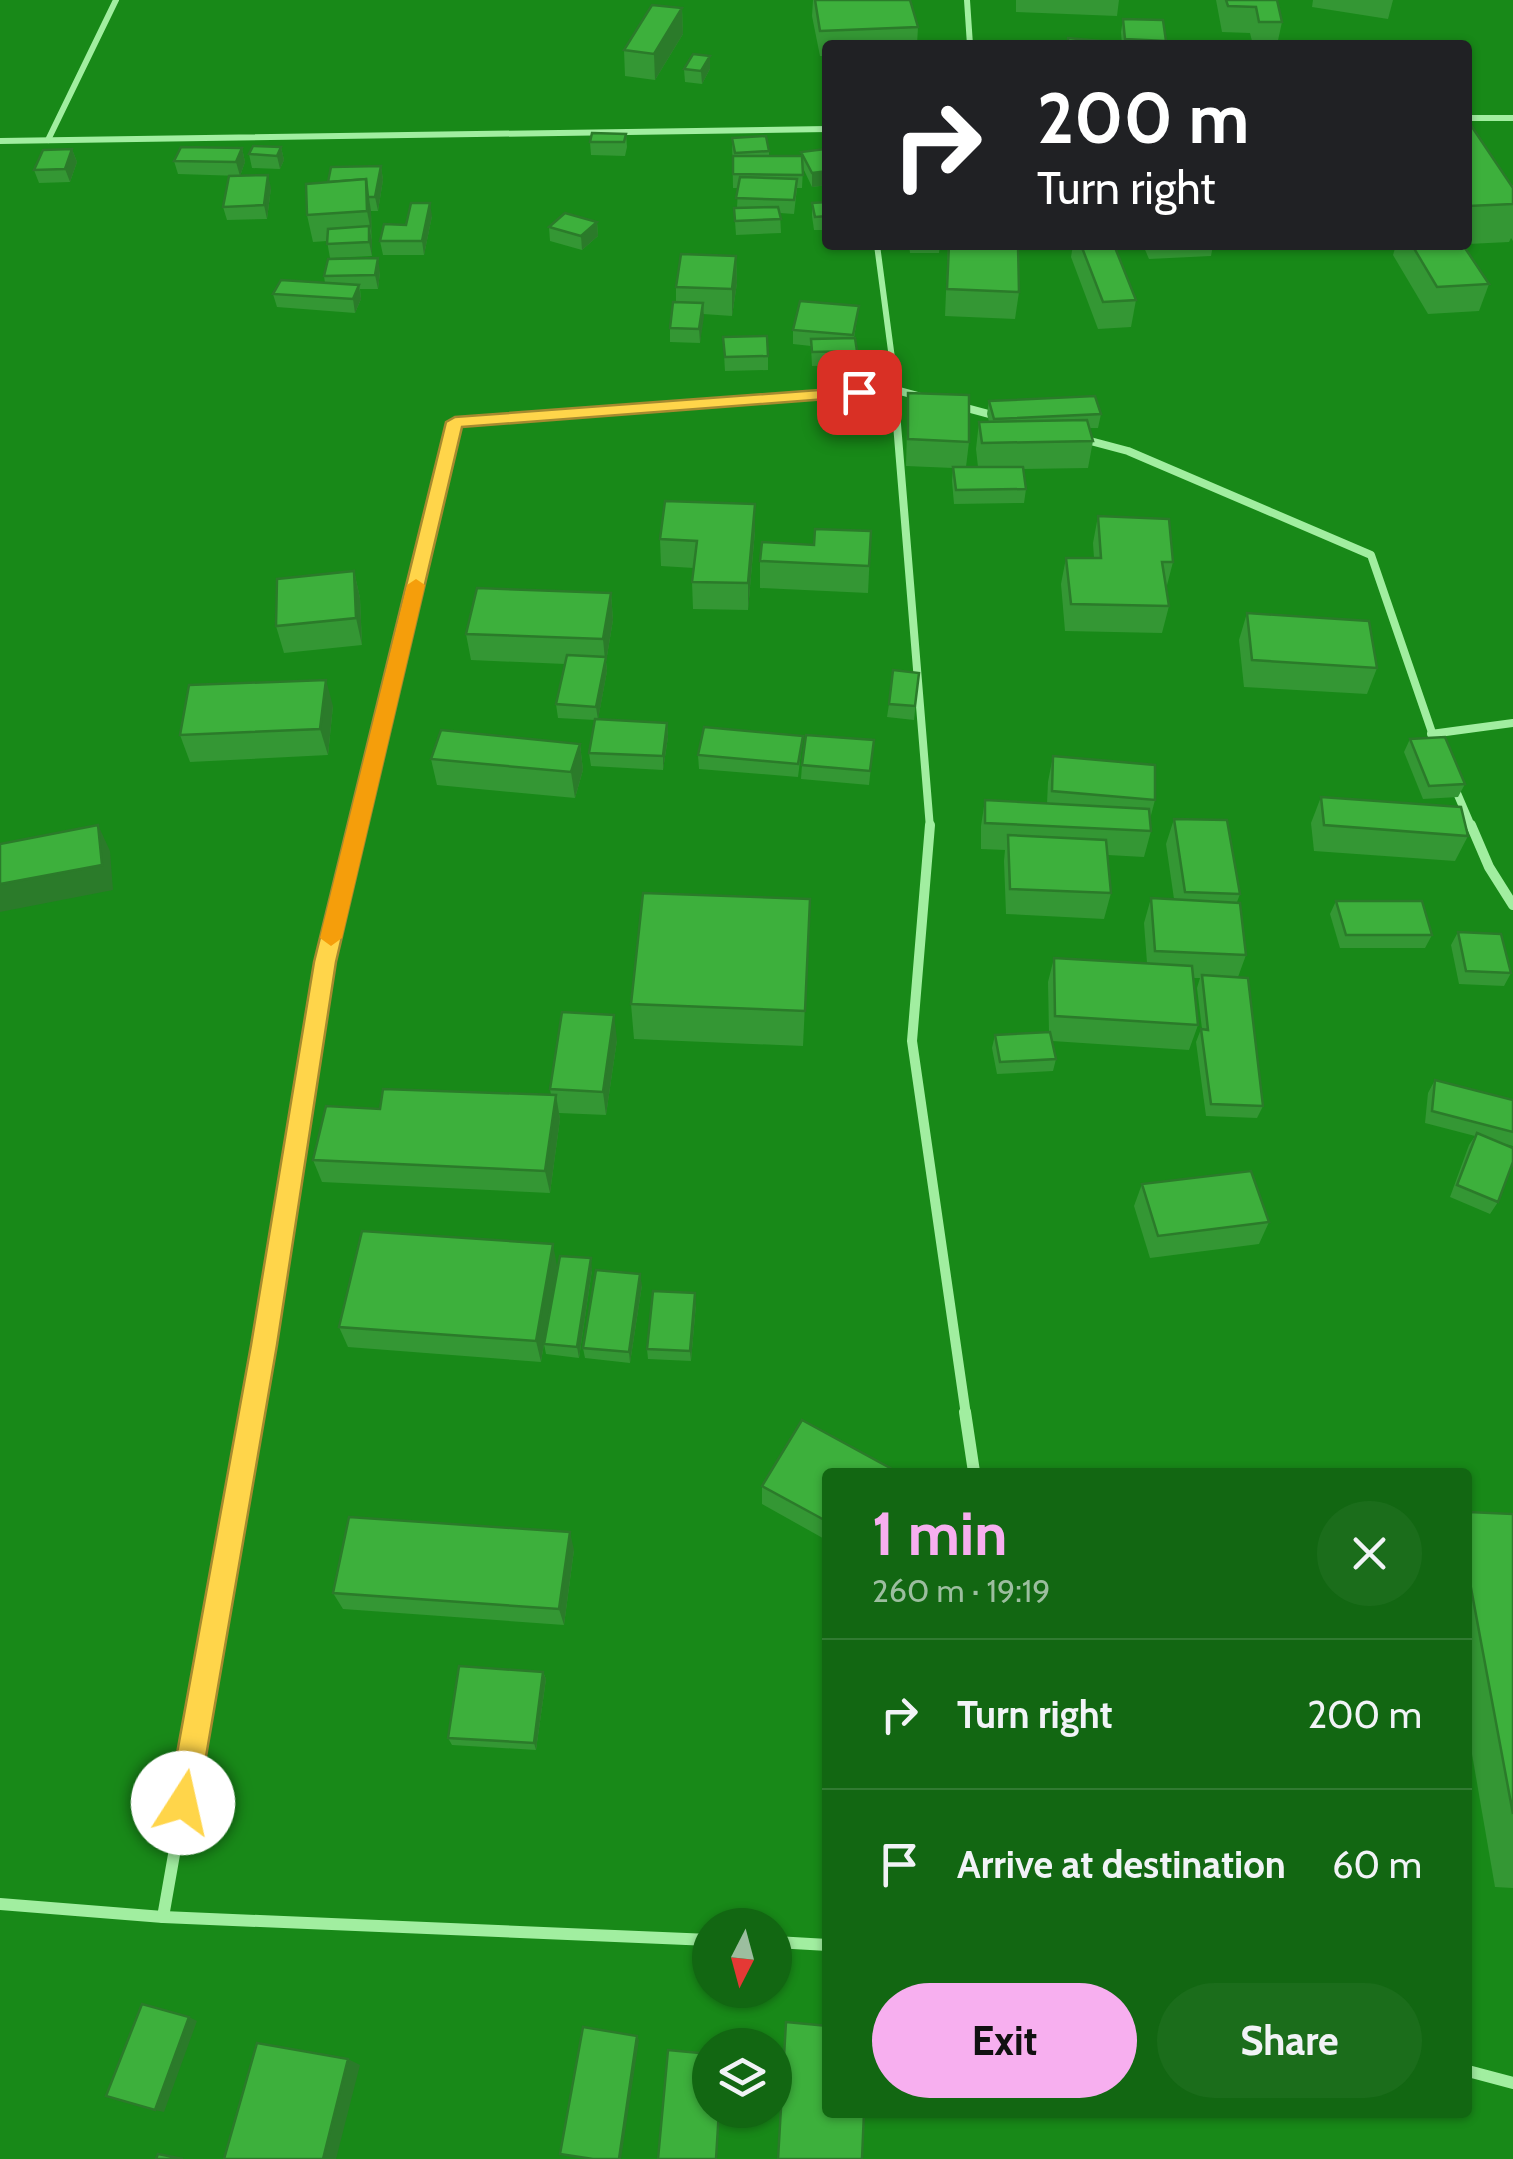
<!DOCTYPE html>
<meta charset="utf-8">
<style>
:root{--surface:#126712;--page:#1b6d1b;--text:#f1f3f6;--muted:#9cbe9f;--line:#317b32;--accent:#f7afef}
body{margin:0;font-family:Cabin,sans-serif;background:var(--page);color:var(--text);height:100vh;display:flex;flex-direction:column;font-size:38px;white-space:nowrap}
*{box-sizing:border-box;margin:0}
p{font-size:32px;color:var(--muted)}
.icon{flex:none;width:55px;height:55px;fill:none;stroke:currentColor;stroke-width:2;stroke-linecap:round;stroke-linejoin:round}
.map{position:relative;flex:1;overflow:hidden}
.details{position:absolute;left:822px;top:1468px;width:650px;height:650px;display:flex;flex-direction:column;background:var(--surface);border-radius:10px;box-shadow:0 2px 8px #0004}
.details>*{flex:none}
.banner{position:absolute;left:822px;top:40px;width:650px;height:210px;border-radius:10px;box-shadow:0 2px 8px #0004;background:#202124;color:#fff;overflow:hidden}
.needle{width:65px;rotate:186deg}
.fabs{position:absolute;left:692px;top:1908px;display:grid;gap:20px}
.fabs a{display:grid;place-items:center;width:100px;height:100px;border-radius:50%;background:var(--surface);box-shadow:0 2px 8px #0004;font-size:50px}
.pin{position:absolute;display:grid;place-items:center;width:85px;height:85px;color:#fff;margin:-42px;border-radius:20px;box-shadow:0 5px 15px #0006}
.me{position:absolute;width:110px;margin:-55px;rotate:10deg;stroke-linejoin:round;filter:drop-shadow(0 0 8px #0008)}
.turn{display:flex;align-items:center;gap:35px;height:210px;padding:0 50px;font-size:45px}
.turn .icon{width:130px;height:130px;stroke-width:2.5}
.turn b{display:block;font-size:70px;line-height:85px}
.round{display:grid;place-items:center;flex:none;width:105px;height:105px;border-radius:52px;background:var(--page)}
.headline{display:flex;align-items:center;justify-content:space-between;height:170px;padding:0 50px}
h1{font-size:60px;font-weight:800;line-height:75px;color:var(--accent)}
.button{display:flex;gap:20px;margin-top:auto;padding:20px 50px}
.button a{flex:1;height:115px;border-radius:60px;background:var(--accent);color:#111;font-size:40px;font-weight:800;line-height:115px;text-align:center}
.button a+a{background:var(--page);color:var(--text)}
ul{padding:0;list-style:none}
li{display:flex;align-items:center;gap:30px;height:150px;padding:0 50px;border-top:2px solid var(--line)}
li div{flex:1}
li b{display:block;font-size:38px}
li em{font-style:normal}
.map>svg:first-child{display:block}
</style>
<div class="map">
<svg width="1513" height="2159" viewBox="0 0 1513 2159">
<rect width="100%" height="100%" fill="#188918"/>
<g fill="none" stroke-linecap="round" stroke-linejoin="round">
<g stroke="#a1eea0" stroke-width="6">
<path d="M967 0 970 45"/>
<path d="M1468 118H1513"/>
<path d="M48 140 116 0"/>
<path d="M0 141 828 129"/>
<path d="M877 245 893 366"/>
</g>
<g stroke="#a1eea0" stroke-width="8">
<path d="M892 363 930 828"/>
<path d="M959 406 1000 417"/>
<path d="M1079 438 1128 451 1371 555 1437 747"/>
<path d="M1431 734 1513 723"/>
<path d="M1454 786 1472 828"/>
<path d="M357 828 455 422 896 390 918 396"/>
</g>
<g stroke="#a1eea0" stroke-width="10">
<path d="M930 825 912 1041 966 1415"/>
<path d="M1471 825 1489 867 1513 905"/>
<path d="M252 1415 325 962 358 825"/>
</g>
<g stroke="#a1eea0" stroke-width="12">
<path d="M965 1412 974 1472"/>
<path d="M0 1904 163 1917 710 1940"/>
<path d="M163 1917 252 1412"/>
<path d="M775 1942 828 1945"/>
<path d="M1468 2071 1513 2083"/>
</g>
</g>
<g fill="#349734">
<path d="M813 0H910L918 27 917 45H828V56H820L812 16Z"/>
<path d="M1016 0H1119L1117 16 1016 12Z"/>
<path d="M1216 0H1277L1282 22 1277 45H1253L1250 33 1222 32Z"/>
<path d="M1313 0H1393L1388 19 1312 7Z"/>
<path d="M682 8 683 34 655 80 625 76 624 50Z"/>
<path d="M1123 19 1166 41V45H1122L1121 32Z"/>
<path d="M684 69H710L702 84 685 82Z"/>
<path d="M1468 121 1511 185H1513V241L1511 238 1509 242 1468 244Z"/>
<path d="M626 134 627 147 625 156 591 155 590 142Z"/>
<path d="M732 138 769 151V156H801V152L828 153V185L812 187 803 168 802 188H797L794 214 780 213 781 233 736 235 734 208H737L738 188H733Z"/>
<path d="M281 147 284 160 280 169 252 168 249 154Z"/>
<path d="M242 148 245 162 240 176 178 174 174 161Z"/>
<path d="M72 149 77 162 70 182 39 183 34 170Z"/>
<path d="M381 166 383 180 378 211H371L372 256 330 258 327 241 313 242 307 215 328 182Z"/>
<path d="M271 188 267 219 227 220 223 207Z"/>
<path d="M828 202V230H814L812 216V203Z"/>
<path d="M432 216 424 255H383L380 241Z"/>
<path d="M597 222 598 236 582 250 550 241 549 227Z"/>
<path d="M909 245H940L939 253H910Z"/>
<path d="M948 245 1019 292 1015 319 945 316Z"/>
<path d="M1073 245H1114L1136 300 1131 327 1098 329 1071 257Z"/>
<path d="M1143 245H1213L1211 256 1149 259Z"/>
<path d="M1396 245H1463L1489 284 1479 311 1428 314 1393 255Z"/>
<path d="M736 256 737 283 732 316 703 314 700 343 670 342V328L676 302V287Z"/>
<path d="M380 272 378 289H360L361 299 355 313 277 307 273 294 325 283 324 276Z"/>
<path d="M859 306 854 338 857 351 856 365 812 366 811 346 793 344V330Z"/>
<path d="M723 337 768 356V370L725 371Z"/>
<path d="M908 393 969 442 966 467H978L976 449 979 422H989L987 414 989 401 1101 414 1098 428H1090L1093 441 1088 468 1023 469 1026 489 1024 503 954 504 952 481 953 468 906 466Z"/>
<path d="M1098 516 1173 562 1166 589 1169 606 1162 633 1065 631 1061 584 1066 558H1094L1093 543Z"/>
<path d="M755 531 748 610 693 609 692 582 694 568 661 566 660 539Z"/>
<path d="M871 531 868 593 760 588V561L814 545Z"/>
<path d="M354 571 360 598 362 645 284 653 276 626Z"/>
<path d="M611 593 613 620 606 662 607 671 598 719 667 723 668 737 663 770 591 766 589 753 595 720 558 718 556 704 565 664 471 660 466 634Z"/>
<path d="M1247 613 1377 668 1367 694 1244 687 1239 640Z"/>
<path d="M919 673 914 720 887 717 889 704Z"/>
<path d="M333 706 328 755 190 762 180 735Z"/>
<path d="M803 736 798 777 699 769 698 755Z"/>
<path d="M1410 739 1465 784 1458 797 1423 799 1404 752Z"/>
<path d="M874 740 869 785 801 779 802 765Z"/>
<path d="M580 744 583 770 575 798 437 785 431 759Z"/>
<path d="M1053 756 1155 800 1150 819 1151 831 1144 857 1108 855 1111 893 1104 919 1006 914 1004 861 1005 850 981 849V826L985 800 1047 804 1048 782Z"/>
<path d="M1321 797 1468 836 1455 861 1314 851 1311 823Z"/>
<path d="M1174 819 1240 894 1237 902 1246 955 1238 977 1263 1106 1257 1118 1206 1116 1196 1042 1201 1029H1202L1197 988 1200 978H1194L1198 1025 1189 1050 1052 1041 1056 1059 1053 1071 997 1074 992 1048 995 1035 1049 1032 1048 982 1054 958 1147 963 1144 923 1151 898 1174 899 1166 844Z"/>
<path d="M810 899 803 1046 634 1039 631 1004Z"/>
<path d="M1336 901 1432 935 1425 948H1340L1330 914Z"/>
<path d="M1458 932 1511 973 1504 986 1459 984 1451 945Z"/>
<path d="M617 1040 606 1115 559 1113 560 1119 550 1193 322 1182 313 1160 380 1109 551 1095 550 1089Z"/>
<path d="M1435 1080 1513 1100V1146L1498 1142V1202L1490 1214 1450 1197 1469 1145 1475 1136 1425 1123 1428 1093Z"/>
<path d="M1142 1184 1269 1222 1259 1244 1150 1258 1134 1206Z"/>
<path d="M557 1266 541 1362 348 1347 339 1327Z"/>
<path d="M592 1270 579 1358 546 1354 544 1344Z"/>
<path d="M642 1285 630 1363 585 1358 583 1348Z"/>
<path d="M696 1304 691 1361 648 1359 647 1349Z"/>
<path d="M802 1420 890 1468 889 1472H828V1541L762 1504V1486Z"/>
<path d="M1468 1512 1513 1514V1888L1495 1887 1468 1731Z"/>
<path d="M574 1550 564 1625 343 1609 333 1593Z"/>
<path d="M543 1672 546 1679 536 1750 452 1745 448 1738Z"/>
</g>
<g fill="#2b7b2a">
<path d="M682 8 683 34 655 80 654 54Z"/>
<path d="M710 56V69L702 84 701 71Z"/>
<path d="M281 147 284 160 280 169 277 156Z"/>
<path d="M242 148 245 162 240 176 236 162Z"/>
<path d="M72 149 77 162 70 182 65 169Z"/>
<path d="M381 166 383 180 378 211 375 197Z"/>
<path d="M828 171V185L812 187V173Z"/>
<path d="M268 175 271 188 267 219 264 205Z"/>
<path d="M366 179 371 211 372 237 367 211Z"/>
<path d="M430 203 432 216 424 255 422 241Z"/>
<path d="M597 222 598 236 582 250 581 236Z"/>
<path d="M369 226 372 240V256L369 242Z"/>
<path d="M736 256 737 283 732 316V289Z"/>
<path d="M378 258 380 272 378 289 375 275Z"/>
<path d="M359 285 361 299 355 313 353 299Z"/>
<path d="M703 303 704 317 700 343 699 329Z"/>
<path d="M755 504V531L748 610V583Z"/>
<path d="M354 571 360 598 362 645 356 618Z"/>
<path d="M611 593 613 620 606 662 607 671 598 720 596 707 605 660 603 639Z"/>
<path d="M326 680 333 706 328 755 320 729Z"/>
<path d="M667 723 668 737 663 770V756Z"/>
<path d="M580 744 583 770 575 798 571 772Z"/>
<path d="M98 825 110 851 113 890 0 912V884Z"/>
<path d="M614 1015 617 1040 606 1115 603 1092Z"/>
<path d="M556 1095 560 1119 550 1193 545 1171Z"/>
<path d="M553 1244 557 1266 541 1362 536 1341Z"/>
<path d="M591 1258 592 1270 579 1358 577 1347Z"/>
<path d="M640 1274 642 1285 630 1363 629 1352Z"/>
<path d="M695 1293 696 1304 691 1361 690 1351Z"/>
<path d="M570 1532 574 1550 564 1625 559 1609Z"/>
<path d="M543 1672 546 1679 536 1750 534 1743Z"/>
<path d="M189 2017 197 2021 164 2112 155 2110Z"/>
<path d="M637 2036 639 2040 621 2159H619Z"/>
<path d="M348 2059 360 2065 336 2159H323Z"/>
</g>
<g fill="#3db03c" stroke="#2b7b2a" stroke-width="2.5">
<path d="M815 0H910L918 27 820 31Z"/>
<path d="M1226 0H1277L1282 22H1259L1256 7 1228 6Z"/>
<path d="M652 5 682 8 654 54 624 50Z"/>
<path d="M1123 19 1163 20 1166 41 1125 39Z"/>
<path d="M1068 38 1100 41V45H1068Z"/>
<path d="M693 54 710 56 701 71 684 69Z"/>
<path d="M1468 121 1513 188V204L1468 206Z"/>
<path d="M592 133 626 134 624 142H590Z"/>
<path d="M766 136 769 151 735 153 732 138Z"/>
<path d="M253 146 281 147 277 156 249 154Z"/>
<path d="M181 147 242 148 236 162 174 161Z"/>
<path d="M72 149 65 169 34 170 43 150Z"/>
<path d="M825 149 828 153V171L812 173 801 152Z"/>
<path d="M733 156H802L803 175 733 174Z"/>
<path d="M381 166 375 197H368L366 179 328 182 331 167Z"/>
<path d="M268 175 264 205 223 207 229 176Z"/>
<path d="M740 177 797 179 794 200 736 198Z"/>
<path d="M366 179 367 211 307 215 306 184Z"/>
<path d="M828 202V216L815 217 812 203Z"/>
<path d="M411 203H430L422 241H380L384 224 406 225Z"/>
<path d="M778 207 781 219 735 221 734 208Z"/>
<path d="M565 213 597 222 581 236 549 227Z"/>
<path d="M369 226V242L327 244 328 229Z"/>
<path d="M949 245H1018L1019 292 947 289Z"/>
<path d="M1081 245H1114L1136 300 1103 302Z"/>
<path d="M1412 245H1463L1489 284 1437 287Z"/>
<path d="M681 254 736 256 732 289 676 287Z"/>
<path d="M378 258 375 275 324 276 328 259Z"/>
<path d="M281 280 359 285 353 299 273 294Z"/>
<path d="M800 301 859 306 853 335 793 330Z"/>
<path d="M673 302 703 303 699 329 670 328Z"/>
<path d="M767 336 768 356 725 357 723 337Z"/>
<path d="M855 338 857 351 812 352 811 339Z"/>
<path d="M908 393 969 395V442L908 439Z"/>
<path d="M1095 396 1101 414 994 419 989 401Z"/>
<path d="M1087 420 1093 441 982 443 979 422Z"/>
<path d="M953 467H1023L1026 489 956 490Z"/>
<path d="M665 501 755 504 748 583 692 582 697 541 660 539Z"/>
<path d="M1098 516 1169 519 1173 562H1162L1169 606 1071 604 1066 558H1101Z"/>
<path d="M815 529 871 531 869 566 760 561 762 542 814 545Z"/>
<path d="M354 571 356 618 276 626 277 579Z"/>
<path d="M477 588 611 593 603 639 466 634Z"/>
<path d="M1247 613 1369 621 1377 668 1252 660Z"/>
<path d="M567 655 606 657 596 707 556 704Z"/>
<path d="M893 670 919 673 915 706 889 704Z"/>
<path d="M326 680 320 729 180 735 189 685Z"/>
<path d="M595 719 667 723 663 756 589 753Z"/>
<path d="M704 727 803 736 798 764 698 755Z"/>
<path d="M441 730 580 744 571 772 431 759Z"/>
<path d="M806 735 874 740 870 771 802 765Z"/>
<path d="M1445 737 1465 784 1429 786 1410 739Z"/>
<path d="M1053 756 1155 765V800L1052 791Z"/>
<path d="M1321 797 1461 807 1468 836 1324 825Z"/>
<path d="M985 800 1149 809 1151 831 985 823Z"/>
<path d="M1174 819 1227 820 1240 894 1185 892Z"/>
<path d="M98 825 102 865 0 884V844Z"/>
<path d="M1008 835 1106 840 1111 893 1010 889Z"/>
<path d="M643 893 810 899 805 1011 631 1004Z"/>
<path d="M1151 898 1240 903 1246 955 1155 951Z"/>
<path d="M1336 901H1422L1432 935H1346Z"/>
<path d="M1458 932 1501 934 1511 973 1466 971Z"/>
<path d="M1054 958 1192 966 1198 1025 1055 1016Z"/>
<path d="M1202 975 1248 978 1263 1106 1211 1104 1201 1029 1208 1030Z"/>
<path d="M562 1012 614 1015 603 1092 550 1089Z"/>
<path d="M1050 1032 1056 1059 1000 1062 995 1035Z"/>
<path d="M1435 1080 1513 1100V1132L1432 1111Z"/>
<path d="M383 1089 556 1095 545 1171 313 1160 326 1106 380 1109Z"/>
<path d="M1477 1133 1513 1148V1162L1498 1202 1457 1185Z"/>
<path d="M1251 1171 1269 1222 1158 1236 1142 1184Z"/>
<path d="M362 1231 553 1244 536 1341 339 1327Z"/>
<path d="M560 1256 591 1258 577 1347 544 1344Z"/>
<path d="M596 1270 640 1274 629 1352 583 1348Z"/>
<path d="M653 1291 695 1293 690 1351 647 1349Z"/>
<path d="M802 1420 890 1468 887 1472H828V1522L762 1486Z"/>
<path d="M1468 1512 1513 1514V1814L1468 1572Z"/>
<path d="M349 1517 570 1532 559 1609 333 1593Z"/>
<path d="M459 1666 543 1672 534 1743 448 1738Z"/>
<path d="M142 2004 189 2017 155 2110 106 2096Z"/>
<path d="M786 2022 828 2026V2112H864L862 2159H778Z"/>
<path d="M583 2027 637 2036 619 2159H593L560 2154Z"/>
<path d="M257 2043 348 2059 323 2159H224Z"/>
<path d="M668 2050 710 2054V2110H719L716 2159H658Z"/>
<path d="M158 2154 183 2159H156Z"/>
</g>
<path fill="#ffd54a" stroke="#a68a30" stroke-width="2.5" d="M859 387 865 389V396L462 427 336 962 277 1345 198 1803 194 1813 183 1818 173 1813 168 1803 251 1345 314 962 446 422 455 417Z"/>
<path fill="#f59e0b" d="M416 579 425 585 342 938 331 946 320 938 407 585Z"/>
</svg>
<div class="fabs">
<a><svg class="needle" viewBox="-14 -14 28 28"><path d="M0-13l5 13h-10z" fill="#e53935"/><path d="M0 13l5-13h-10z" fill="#9cbe9f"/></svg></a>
<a><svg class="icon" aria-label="layers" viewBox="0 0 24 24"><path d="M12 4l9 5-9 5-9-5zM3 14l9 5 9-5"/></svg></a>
</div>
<div class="pin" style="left:859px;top:392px;background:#d93025"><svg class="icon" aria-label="arrive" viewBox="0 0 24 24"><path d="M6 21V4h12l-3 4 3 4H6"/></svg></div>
<svg class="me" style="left:183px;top:1803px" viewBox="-20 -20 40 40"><circle r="19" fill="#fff"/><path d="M0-13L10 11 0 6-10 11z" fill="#ffd54a"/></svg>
<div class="banner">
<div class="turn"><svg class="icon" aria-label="right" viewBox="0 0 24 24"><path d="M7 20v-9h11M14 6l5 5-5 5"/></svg><div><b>200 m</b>Turn right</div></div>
</div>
<section class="details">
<div class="headline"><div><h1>1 min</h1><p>260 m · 19:19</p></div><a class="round"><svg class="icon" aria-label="close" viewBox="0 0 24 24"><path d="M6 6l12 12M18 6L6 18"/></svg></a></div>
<ul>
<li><svg class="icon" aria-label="right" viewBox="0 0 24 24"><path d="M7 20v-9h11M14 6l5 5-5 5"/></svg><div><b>Turn right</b></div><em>200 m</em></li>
<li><svg class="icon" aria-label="arrive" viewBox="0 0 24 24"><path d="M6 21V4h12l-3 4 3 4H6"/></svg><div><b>Arrive at destination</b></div><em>60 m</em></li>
</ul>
<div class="button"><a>Exit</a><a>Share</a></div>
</section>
</div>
